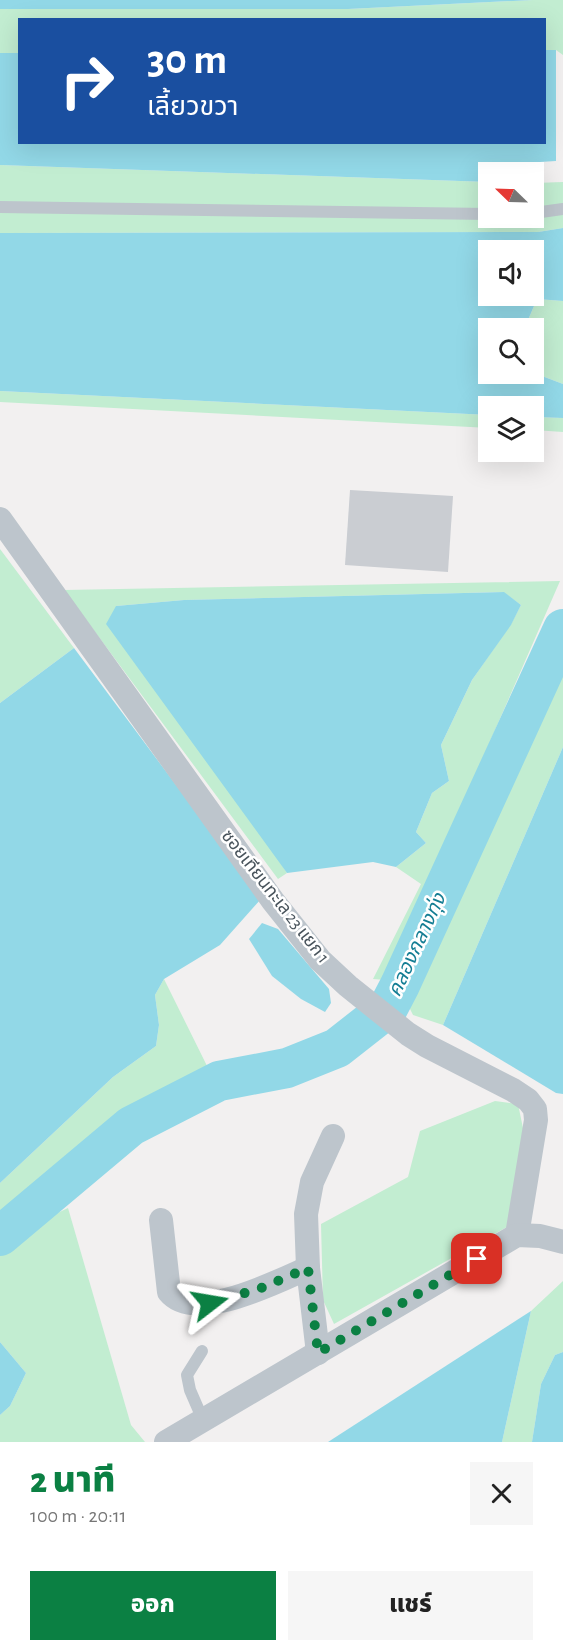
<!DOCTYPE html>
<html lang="th">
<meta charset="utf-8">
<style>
:root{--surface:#fff;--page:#f6f6f6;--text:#222;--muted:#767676;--accent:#0b8043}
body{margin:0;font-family:"Alegreya Sans","Noto Sans Thai",sans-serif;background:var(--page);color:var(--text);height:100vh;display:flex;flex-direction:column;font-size:22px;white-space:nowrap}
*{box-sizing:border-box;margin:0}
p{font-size:20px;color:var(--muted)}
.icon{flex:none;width:33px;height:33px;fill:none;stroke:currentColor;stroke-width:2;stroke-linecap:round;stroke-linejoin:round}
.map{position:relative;height:1442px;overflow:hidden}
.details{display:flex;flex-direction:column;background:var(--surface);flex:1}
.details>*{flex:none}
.guide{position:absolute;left:18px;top:18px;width:528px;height:126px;border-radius:0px;box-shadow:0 6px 24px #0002;background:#1a4fa0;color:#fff;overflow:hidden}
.needle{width:39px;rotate:293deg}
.buttons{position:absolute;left:478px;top:162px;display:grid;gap:12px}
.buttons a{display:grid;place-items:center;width:66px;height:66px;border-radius:0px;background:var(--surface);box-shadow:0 6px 24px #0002;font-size:30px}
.pin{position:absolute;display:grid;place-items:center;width:51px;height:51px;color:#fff;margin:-26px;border-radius:12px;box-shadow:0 3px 9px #0006}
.me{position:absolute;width:66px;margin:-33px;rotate:76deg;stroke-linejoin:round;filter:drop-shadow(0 0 4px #0008)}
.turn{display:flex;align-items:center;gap:21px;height:126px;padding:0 30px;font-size:27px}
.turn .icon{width:78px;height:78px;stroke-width:2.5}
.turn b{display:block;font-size:42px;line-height:51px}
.round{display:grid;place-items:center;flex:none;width:63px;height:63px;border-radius:0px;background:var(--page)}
.headline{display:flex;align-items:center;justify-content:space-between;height:102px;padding:0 30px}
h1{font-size:36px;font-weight:800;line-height:45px;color:var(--accent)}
.button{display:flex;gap:12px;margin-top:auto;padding:12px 30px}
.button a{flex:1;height:69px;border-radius:0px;background:var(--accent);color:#fff;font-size:24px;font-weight:800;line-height:69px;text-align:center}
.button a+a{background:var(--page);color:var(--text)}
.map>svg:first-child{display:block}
</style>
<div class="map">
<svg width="563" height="1442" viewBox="0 0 563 1442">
<rect width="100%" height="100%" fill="#f2f0f0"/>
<g fill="#c2edd1">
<path d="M533 0H563V55L556 50H545L544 20H20L19 53H0V9H348Z"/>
<path d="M0 165 489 182V218H534V183L563 182V228L538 232 0 233Z"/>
<path d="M537 299 563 301V384L534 373V328H527L528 320Z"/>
<path d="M0 391 489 415V428L0 402Z"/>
<path d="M534 417 563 418V432L534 430Z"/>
<path d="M0 549 74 648 0 703Z"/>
<path d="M560 581 386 980 373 979 421 884 396 867 426 843 416 832 432 793 449 781 441 745 472 680 511 624 521 605 503 592 184 600 116 606 287 873 278 879 64 590Z"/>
<path d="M563 654V747L443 1025 413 1015 407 1003 418 968Z"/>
<path d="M164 979 211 1074 149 1101 0 1213V1183L113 1077 156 1046 159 1025 155 995Z"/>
<path d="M495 1101 518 1104 524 1133 507 1227 334 1324 323 1300 321 1224 408 1177 420 1131Z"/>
<path d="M68 1208 131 1425 145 1442H0V1415L10 1406 26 1373 0 1342V1246L49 1217Z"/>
<path d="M563 1281V1352L555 1355 541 1384 532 1442H502L531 1311Z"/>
</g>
<g fill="#92d8e7" fill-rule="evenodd">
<path d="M0 0H533L348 9H0Z"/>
<path d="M545 50H556V161L540 162 542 184 534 183V172H489V182L0 165V53H19L20 142H544Z"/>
<path d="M563 228V301L537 299 528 320 527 328H489V374L534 373 563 384V418L534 417V406H489V415L0 391V233L538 232ZM489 250H534V296H489Z"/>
<path d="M504 592 521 605 511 625 472 680 441 745 449 781 432 793 416 832 426 843 396 867 373 862 287 873 106 624 116 606 184 600Z"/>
<path d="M74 648 261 899 220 945 164 979 155 995 159 1025 156 1046 113 1077 0 1183V703Z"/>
<path d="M563 747V1094L556 1093 443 1025Z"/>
<path d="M262 923 278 929 329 989 331 1003 325 1012 301 999 272 976 249 939Z"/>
<path d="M531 1311 502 1442H328Z"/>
<path d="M0 1342 26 1373 10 1406 0 1415Z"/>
<path d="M563 1352V1442H532L541 1384 555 1355Z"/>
</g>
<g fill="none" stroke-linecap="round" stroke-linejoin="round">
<path stroke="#92d8e7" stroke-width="40" d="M0 1236 131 1126 219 1081 287 1068 337 1048 388 1008 400 985 563 629"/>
</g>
<path fill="#cacdd2" d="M350 490 453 496 448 572 345 565Z"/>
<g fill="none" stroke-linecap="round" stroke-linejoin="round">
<g stroke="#bdc5cc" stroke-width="12">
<path d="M0 207 489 214"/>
<path d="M534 213 563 209"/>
<path d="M202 1351 187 1375 190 1390 203 1420"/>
</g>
<g stroke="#bdc5cc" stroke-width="24">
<path d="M0 519 273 901 320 960 348 986 408 1034 427 1046 513 1090 528 1100 535 1109 536 1120 517 1235"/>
<path d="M161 1220 169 1292C195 1324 278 1281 308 1268"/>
<path d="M318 1353 308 1268 306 1214 312 1182 333 1136"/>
<path d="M166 1442 517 1235 540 1236 563 1242"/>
</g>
</g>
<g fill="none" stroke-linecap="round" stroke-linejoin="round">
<path stroke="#0b8043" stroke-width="10" stroke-dasharray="0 18" d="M210 1303 259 1289 308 1268 318 1353 477 1259"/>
</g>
<g text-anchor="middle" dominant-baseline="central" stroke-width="5" stroke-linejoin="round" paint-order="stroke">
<g font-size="18" fill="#49545c" stroke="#fff">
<text transform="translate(275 897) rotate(52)">ซอยเทียนทะเล 23 แยก 1</text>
</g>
<g font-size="20" font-style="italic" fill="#157e94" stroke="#fff">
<text transform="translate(417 945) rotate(-65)">คลองกลางทุ่ง</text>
</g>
</g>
</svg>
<div class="buttons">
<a><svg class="needle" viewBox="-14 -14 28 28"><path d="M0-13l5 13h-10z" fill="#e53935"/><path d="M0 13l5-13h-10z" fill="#767676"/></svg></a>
<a><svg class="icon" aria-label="sound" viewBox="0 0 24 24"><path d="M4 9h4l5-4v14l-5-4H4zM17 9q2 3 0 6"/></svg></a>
<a><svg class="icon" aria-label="search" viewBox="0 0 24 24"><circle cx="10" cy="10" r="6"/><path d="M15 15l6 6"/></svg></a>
<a><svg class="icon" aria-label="layers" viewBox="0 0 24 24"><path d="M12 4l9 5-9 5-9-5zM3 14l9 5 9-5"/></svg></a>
</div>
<div class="pin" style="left:477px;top:1259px;background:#d93025"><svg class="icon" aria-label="arrive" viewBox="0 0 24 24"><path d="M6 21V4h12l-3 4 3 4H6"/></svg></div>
<svg class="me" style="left:210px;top:1303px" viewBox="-20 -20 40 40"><path d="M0-17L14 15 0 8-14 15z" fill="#0b8043" stroke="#fff" stroke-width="4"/></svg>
<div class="guide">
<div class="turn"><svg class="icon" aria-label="right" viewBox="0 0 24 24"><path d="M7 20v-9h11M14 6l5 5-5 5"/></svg><div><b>30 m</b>เลี้ยวขวา</div></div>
</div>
</div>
<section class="details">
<div class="headline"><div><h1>2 นาที</h1><p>100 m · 20:11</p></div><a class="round"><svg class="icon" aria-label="close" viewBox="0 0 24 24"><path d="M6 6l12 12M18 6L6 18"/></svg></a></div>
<div class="button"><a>ออก</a><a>แชร์</a></div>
</section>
